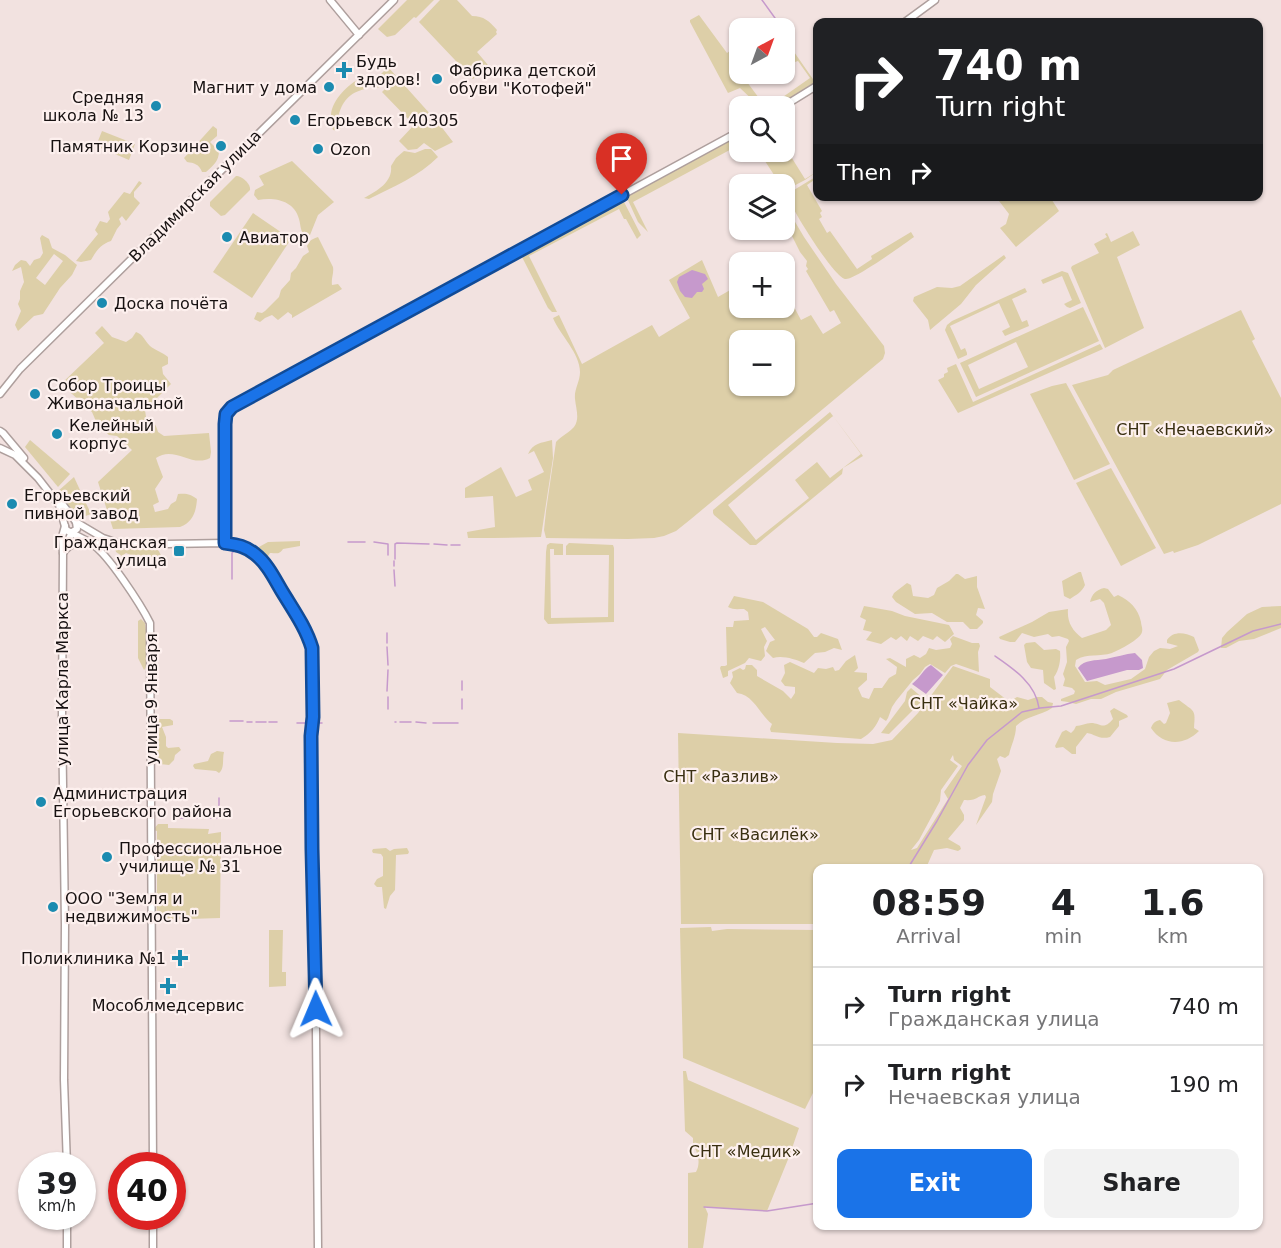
<!DOCTYPE html>
<meta charset="utf-8">
<style>
:root{--surface:#fff;--page:#f2f2f2;--text:#202124;--muted:#757577;--line:#e0e0e0;--accent:#1a73e8}
body{margin:0;font-family:"DejaVu Sans",sans-serif;background:var(--page);color:var(--text);height:100vh;display:flex;flex-direction:column;font-size:22px;white-space:nowrap}
*{box-sizing:border-box;margin:0}
p{font-size:20px;color:var(--muted)}
.icon{flex:none;width:33px;height:33px;fill:none;stroke:currentColor;stroke-width:2;stroke-linecap:round;stroke-linejoin:round}
.map{position:relative;flex:1;overflow:hidden}
.sheet{position:absolute;left:813px;top:864px;width:450px;height:366px;display:flex;flex-direction:column;background:var(--surface);border-radius:12px;box-shadow:0 2px 4px #0004}
.sheet>*{flex:none}
.banner{position:absolute;left:813px;top:18px;width:450px;height:183px;border-radius:12px;box-shadow:0 2px 4px #0004;background:#202124;color:#fff;overflow:hidden}
.needle{width:39px;rotate:41deg}
.fabs{position:absolute;left:729px;top:18px;display:grid;gap:12px}
.fabs a{display:grid;place-items:center;width:66px;height:66px;border-radius:12px;background:var(--surface);box-shadow:0 2px 4px #0004;font-size:30px}
.speed{position:absolute;left:18px;top:1152px;display:flex;gap:12px;font-size:30px;font-weight:700;text-align:center}
.speed>*{display:grid;place-content:center;width:78px;height:78px;border-radius:50%;background:var(--surface);box-shadow:0 2px 4px #0004;line-height:1}
.speed small{font-size:15px;font-weight:400}
.speed .limit{border:9px solid #d22;background:#fff;color:#111}
.pin{position:absolute;display:grid;place-items:center;width:51px;height:51px;color:#fff;margin:-62px -26px;border-radius:50% 50% 50% 0;rotate:-45deg;box-shadow:0 0 6px #0007}
.pin .icon{rotate:45deg}
.me{position:absolute;width:66px;margin:-33px;rotate:359deg;stroke-linejoin:round;filter:drop-shadow(0 0 4px #0008)}
.turn{display:flex;align-items:center;gap:21px;height:126px;padding:0 24px;font-size:27px}
.turn .icon{width:78px;height:78px;stroke-width:2.5}
.turn b{display:block;font-size:42px;line-height:51px}
.then{display:flex;align-items:center;height:57px;padding:0 24px;background:#0003;gap:12px;font-size:22px}
.eta{display:flex;justify-content:space-evenly;align-items:center;height:102px;text-align:center}
.eta b{font-size:36px;font-weight:700;line-height:42px}
.primary-button{display:flex;gap:12px;margin-top:auto;padding:12px 24px}
.primary-button a{flex:1;height:69px;border-radius:12px;background:var(--accent);color:#fff;font-size:24px;font-weight:700;line-height:69px;text-align:center}
.primary-button a+a{background:var(--page);color:var(--text)}
ul{padding:0;list-style:none}
li{display:flex;align-items:center;gap:18px;height:78px;padding:0 24px;border-top:2px solid var(--line)}
li div{flex:1}
li b{display:block;font-size:22px}
li em{font-style:normal}
.map>svg:first-child{display:block}
</style>
<div class="map">
<svg width="1281" height="1248" viewBox="0 0 1281 1248">
<rect width="100%" height="100%" fill="#f2e2e0"/>
<g fill="#ddcfa8" fill-rule="evenodd">
<path d="M407 0H434L416 18 414 17 395 35 387 37 378 29Z"/>
<path d="M440 0H457L472 16C484 16 489 21 497 30L496 32 497 34 477 52 488 65 473 79 419 22Z"/>
<path d="M699 15 727 53 739 44V48L729 56 734 63 739 60V62L735 65 739 71 740 74H741L765 106H759L740 88 728 93 690 22V20Z"/>
<path d="M785 39 815 82 778 106H770L810 78 798 61 795 62 785 48Z"/>
<path d="M388 67 440 125 453 142 435 151 424 143 417 149 408 150 399 141 414 125 382 92 386 88 382 83 378 88 373 82Z"/>
<path d="M361 78 367 86 365 89C349 93 342 101 338 118L343 125 339 131 333 130C332 125 330 119 331 115 332 100 348 84 361 78Z"/>
<path d="M213 126 217 129V136L210 142 219 151C219 161 213 166 206 172H202C199 164 194 163 187 162L184 158Z"/>
<path d="M102 131 135 144 129 160 96 146Z"/>
<path d="M738 136H739V145L633 202 648 232 638 222 627 198 628 196Z"/>
<path d="M785 147 805 179 818 171 805 180 786 190H785L784 184H780L759 152H784Z"/>
<path d="M425 149H431L438 157C419 176 393 187 369 199L364 198C377 191 393 182 391 166L396 158 404 151 415 153Z"/>
<path d="M292 161 334 202 318 215 310 235 306 237C300 232 301 226 299 219 294 200 274 197 258 200L254 195 255 190 264 185 259 176Z"/>
<path d="M236 176C242 176 251 184 250 190L225 215 221 216 210 206V202Z"/>
<path d="M817 176V178L807 185 822 211 820 213 822 217 819 219 827 233 830 231 857 269 872 259 871 256 911 232 914 237C904 244 856 279 846 279 835 280 792 209 787 196L789 193Z"/>
<path d="M139 181 142 183 134 192V197L140 203 126 221 122 216 119 219 121 224 117 229 111 241C101 244 96 251 91 260L81 262 76 261 98 234 95 230 100 221 107 223 110 219 108 212 124 192 130 194Z"/>
<path d="M996 197H1050L1059 211 1016 247 1000 228 1006 224 1009 214Z"/>
<path d="M618 201 624 202 641 235 637 239 626 219H624L619 209 529 256 557 312H552L548 308 522 257 523 251Z"/>
<path d="M785 205 804 237 836 284 884 346 885 353 883 359 691 519 676 531 664 536 654 538 628 539 546 538 544 530 546 511 556 442C561 436 569 433 574 427 580 419 576 409 575 399 574 389 580 382 580 372 580 353 560 335 553 318L559 315 582 364 652 325 659 337 690 318 669 280 702 260 718 297 739 285 740 308H784L785 290 801 320 811 315 823 334 841 323 834 310 830 312 806 271 808 269 806 266 807 261 800 252 785 222ZM740 340H784V386H740Z"/>
<path d="M253 213 291 239 252 298 213 272Z"/>
<path d="M1133 231 1140 245 1117 257 1144 328 1105 348 1071 268 1072 266 1099 253 1094 244 1107 237 1105 234 1107 233 1111 242Z"/>
<path d="M42 235 49 239 52 248 65 255 77 265 72 275 60 288 43 314 34 316 18 331 15 325 21 311 18 304 20 299V291L24 282 21 267 12 271 15 265 21 260 26 261 30 266 34 260 40 258 43 253 40 238ZM54 254 63 261 45 285 36 278Z"/>
<path d="M318 237 333 267C334 274 331 278 332 285L338 284 342 289 292 318V315L288 312 278 320 272 315 265 318 260 322 254 319 257 312 262 313 265 311 279 297 281 290 290 280 291 273 296 268 303 256 309 252 307 246C310 240 312 239 318 237Z"/>
<path d="M1004 255 1006 258 976 285 961 304 930 330 928 320 913 301 914 297 937 287 952 288 960 286Z"/>
<path d="M1062 271 1068 273 1081 303 1070 308 1067 307 1064 304 1072 300 1062 276 1043 284 1041 280Z"/>
<path d="M1025 288 1027 292 1012 299 1022 322 1027 320 1029 326 1005 336 1002 331 1010 327 999 303 950 326 961 350 965 348 967 353V355L958 359 945 330 947 325 952 321Z"/>
<path d="M1083 307 1099 341 976 397 960 363ZM1016 342 1028 367 979 389 968 365Z"/>
<path d="M1241 310 1255 339 1252 341 1281 398V504L1198 545 1174 553 1173 551 1164 554 1072 385 1108 375 1113 370Z"/>
<path d="M102 326 112 337 126 342 132 338 136 332C144 335 144 340 150 346 155 350 162 352 168 357V364L162 367 163 374 171 384 145 410 146 417C153 421 156 424 158 432L164 436 209 433 211 452 210 458C192 468 174 445 156 458L158 464 163 477 155 489 159 502 153 505 155 512 168 509 171 504 176 501 178 494C186 493 191 494 197 499 196 512 193 522 180 527L113 529 98 482 132 450 117 436 109 435 98 426 92 412 61 384 104 343 95 333Z"/>
<path d="M1100 344 1103 349 958 413 938 380 944 377V374L948 372 947 368 956 364 973 402Z"/>
<path d="M1066 383 1110 464 1074 480 1030 394 1052 386Z"/>
<path d="M830 412 863 456 843 468 842 474 756 545H750L714 515 713 513V510ZM833 416 861 454 830 478 817 462 795 480 809 498 756 540 728 505Z"/>
<path d="M30 440 70 474 58 487 25 447Z"/>
<path d="M552 440 553 458 541 537 493 538H468L467 532 495 527 493 496 465 498V488L501 467 516 497 532 490 528 480 544 472 534 451 528 454C533 443 541 443 552 440Z"/>
<path d="M1111 468 1156 548 1121 566 1076 483Z"/>
<path d="M74 477 91 514 80 518 57 492Z"/>
<path d="M300 541V546L283 549C279 555 276 553 270 553L268 556 264 555 263 552 260 551 257 548 268 542Z"/>
<path d="M550 543 563 544V555H554V549H550L551 618 608 617 609 555H566V546L569 543 613 545 614 548V622L548 624 544 619 546 552 547 545Z"/>
<path d="M115 548H157L162 557 157 562C150 559 142 559 135 557 132 556 129 554 126 553L122 556 116 552Z"/>
<path d="M1079 572H1081L1085 585C1082 592 1076 595 1070 599L1064 596 1062 581Z"/>
<path d="M956 574H958L965 579 977 576V587L985 609 978 608 976 615 983 621V623L977 629H970L963 622H947L932 613 915 614 896 602 892 597 894 593 907 583 911 585 913 596 928 598 934 595 937 588 949 581Z"/>
<path d="M1104 588 1108 589 1114 597 1118 595C1130 601 1138 608 1141 622 1141 625 1143 628 1142 632 1141 639 1119 650 1112 653 1100 657 1087 653 1076 660L1075 666 1085 682 1097 681 1105 685 1131 679 1145 669 1149 657 1154 651 1160 648 1170 649 1178 646 1167 643V640C1173 631 1184 632 1194 637L1199 650 1198 652 1167 670 1160 679 1116 692 1101 699H1091L1076 704 1068 702 1061 701V699L1074 694 1075 691 1072 688 1063 686 1065 679 1063 674 1067 662 1066 647 1069 641 1068 639 1059 636 1052 637 1048 634 1034 637 1022 633 1015 642H1010L1000 639 999 637 1032 622 1049 612 1068 609C1067 622 1072 630 1082 638L1106 630 1111 625 1104 603 1100 599 1090 602C1092 594 1096 590 1104 588Z"/>
<path d="M734 596 763 602 808 629 814 637H817L821 633 838 639 842 650 834 648 825 652 815 653 804 663C795 659 782 655 773 658L766 651 770 642 775 640 765 627 761 629 767 641 764 647 765 656 761 661 749 658 745 663 728 671V676L723 678 720 668 721 666H725L727 665 726 627H733L734 621 749 620 748 612 744 609C738 609 733 610 728 607Z"/>
<path d="M864 606 892 611 905 616 949 625 954 634 945 642 937 636 933 640 923 636 918 641 910 636 907 641 901 636 896 640 891 637 881 644 866 640 872 632 863 630 866 620 860 617Z"/>
<path d="M1281 606V628L1254 639 1239 641 1226 648H1221L1222 638 1227 632 1247 614 1262 607Z"/>
<path d="M141 619 145 623 147 636 148 665 144 670 138 658V621Z"/>
<path d="M953 636 972 643H979L980 646 978 652 979 672 956 664 951 666 945 673 930 664 925 667 920 674 913 680 896 701 892 707 888 718 886 721 880 717C876 727 871 733 861 739L771 732 770 729 772 724C760 715 754 695 737 693L730 683 733 677 732 672 740 668 743 670 745 669 746 665H752L757 670V676L783 691 791 699 795 693V687L785 686 781 681 785 673 784 665 790 662 814 673 818 668 826 669 833 667 835 671 839 670 846 661 855 655 858 668 854 672 867 673V680L858 688 862 697 869 699 874 688H882L889 678 896 674 897 667 886 659 890 658 906 667V659L914 655 920 658 926 654 929 648 936 650 950 648 952 644 950 639Z"/>
<path d="M1035 642 1044 650 1056 649 1060 651C1061 660 1059 670 1054 677L1056 689 1054 690 1044 683 1043 670 1031 668 1027 662 1024 645 1026 643Z"/>
<path d="M953 666 990 679V687L1011 703 1012 700 1017 697 1028 700 1037 697H1042L1048 702 1053 703 1052 708C1040 716 1026 716 1016 726 1016 737 1011 745 1009 755L1005 758 1000 756 997 759 1001 771 993 794 992 802 976 825 986 797 985 795C976 796 978 801 964 800L960 808 964 815V820L948 839 960 846 961 849 958 851 947 848 934 850 926 868H818L817 924H681L678 733 837 743 873 744 892 740 918 713ZM953 755 954 760 962 766 944 792 948 799 917 848 911 850 919 840 940 801 941 790 958 766 950 760Z"/>
<path d="M911 688 924 699 889 734 881 733 905 701 907 692Z"/>
<path d="M1179 700C1194 712 1196 708 1194 728L1199 731C1184 746 1163 746 1151 728 1153 723 1155 721 1160 720L1164 724 1166 723 1170 713 1167 703Z"/>
<path d="M1114 708 1127 715 1128 717 1119 721V726L1110 737C1099 740 1095 734 1087 733L1076 747V754H1072L1063 747 1056 748 1055 746 1062 732 1066 730 1071 733 1074 730 1076 726C1081 726 1086 723 1091 723 1101 723 1103 731 1113 719L1110 711Z"/>
<path d="M159 719H170L173 721V725L162 727 166 737V746L168 748 179 747 181 750 175 755 174 760 169 765 160 764 156 763 155 759 156 747 155 724 156 721Z"/>
<path d="M217 751 224 752C222 759 225 768 219 773L216 771 195 769 193 766 194 764 208 761 211 754Z"/>
<path d="M158 824H168V828L209 829 208 834 221 832 220 918 158 920 155 894 157 892V831L153 830Z"/>
<path d="M386 848 390 851 394 849 407 848 409 852 408 854 396 855 395 890 390 896 386 909 384 908 382 887H377L374 884 377 879 383 876V857L381 854 373 853 372 851 373 849Z"/>
<path d="M711 927 712 931 727 929 817 930V1085L805 1109 683 1058 680 928Z"/>
<path d="M269 930H283L282 972H286V986L269 987Z"/>
<path d="M683 1071H686L688 1080 799 1128 789 1157 767 1211 705 1207 708 1214 703 1248H688V1173L696 1172C701 1163 698 1152 693 1145V1138L685 1131Z"/>
</g>
<g fill="#c699cc">
<path d="M692 270C697 271 700 273 705 274L708 279 702 284 704 289 702 292H697L692 298 685 297 680 291 677 282 679 277Z"/>
<path d="M1135 653 1142 660 1143 668 1139 670H1127L1087 681 1078 668C1085 659 1095 661 1106 659 1116 657 1125 654 1135 653Z"/>
<path d="M931 665 943 675 926 694 912 684C920 678 924 668 931 665Z"/>
</g>
<g fill="none" stroke-linecap="round" stroke-linejoin="round">
<g stroke="#c699cc" stroke-width="1.5">
<path d="M762 0 780 25"/>
<path d="M348 542H365"/>
<path d="M374 542 388 544V555"/>
<path d="M434 544 447 545"/>
<path d="M451 545H460"/>
<path d="M395 559V544L397 543 429 544"/>
<path d="M394 566V561"/>
<path d="M394 570 395 586"/>
<path d="M264 573 267 577"/>
<path d="M232 579V553L234 551 245 554 262 568"/>
<path d="M272 585 278 595"/>
<path d="M291 615 303 638"/>
<path d="M387 633V643"/>
<path d="M305 646 306 650"/>
<path d="M387 647 388 665"/>
<path d="M995 656C1014 669 1036 684 1039 708"/>
<path d="M462 681V690"/>
<path d="M387 691 388 670"/>
<path d="M388 697V709"/>
<path d="M462 709V699"/>
<path d="M230 721H243"/>
<path d="M247 722H252"/>
<path d="M256 722H266"/>
<path d="M269 722H277"/>
<path d="M395 722H396"/>
<path d="M400 722H411"/>
<path d="M416 722 426 723"/>
<path d="M297 723H306"/>
<path d="M316 723H322"/>
<path d="M433 723H458"/>
<path d="M177 818H198"/>
<path d="M208 818H217L219 815V798"/>
<path d="M908 868 937 821 968 765 987 740 1022 712 1040 708 1061 706 1174 669 1253 631 1281 624"/>
<path d="M704 1207 767 1211 818 1203"/>
</g>
<defs>
<g id="minor">
<path d="M330 0 359 35"/>
<path d="M905 22 935 0"/>
<path d="M784 106 818 85"/>
<path d="M0 394 20 369 394 0"/>
<path d="M0 431 3 433 24 458"/>
<path d="M0 448 15 455 38 478 59 505 66 530 89 542 108 545 225 543C237 544 245 546 255 553 269 564 308 631 311 648 313 658 313 670 313 680 313 699 313 717 311 736L312 849 316 1031 318 1248"/>
<path d="M60 501 76 522 103 538 118 543"/>
<path d="M65 526 62 537 63 553 62 716 65 924 64 1080 67 1166"/>
<path d="M225 543V424L226 414 232 407 740 131"/>
<path d="M64 550 72 532 77 529 76 522"/>
<path d="M63 553C69 544 82 538 92 544 108 554 141 605 150 623L153 1166"/>
<path d="M153 1216V1248"/>
<path d="M67 1248V1216"/>
</g>
</defs>
<use href="#minor" stroke="#ae9f9d" stroke-width="9"/>
<use href="#minor" stroke="#fff" stroke-width="6"/>
</g>
<g fill="none" stroke-linecap="round" stroke-linejoin="round">
<defs>
<path id="route" d="M316 1009 312 849 311 736 313 717 312 648C306 628 294 611 283 593 275 580 268 564 255 554 245 546 238 545 225 543V424L226 414 232 407 622 195"/>
</defs>
<use href="#route" stroke="#114b97" stroke-width="15"/>
<use href="#route" stroke="#1a73e8" stroke-width="10"/>
</g>
<g fill="#1b8bb0" stroke="#fdf0ee" stroke-width="2">
<path d="M341 61h6v6h6v6h-6v6h-6v-6h-6v-6h6z"/>
<circle cx="437" cy="79" r="6"/>
<circle cx="329" cy="87" r="6"/>
<circle cx="156" cy="106" r="6"/>
<circle cx="295" cy="120" r="6"/>
<circle cx="221" cy="146" r="6"/>
<circle cx="318" cy="149" r="6"/>
<circle cx="227" cy="237" r="6"/>
<circle cx="102" cy="303" r="6"/>
<circle cx="35" cy="394" r="6"/>
<circle cx="57" cy="434" r="6"/>
<circle cx="12" cy="504" r="6"/>
<rect x="173" y="545" width="12" height="12" rx="3"/>
<circle cx="41" cy="802" r="6"/>
<circle cx="107" cy="857" r="6"/>
<circle cx="53" cy="907" r="6"/>
<path d="M177 949h6v6h6v6h-6v6h-6v-6h-6v-6h6z"/>
<path d="M165 977h6v6h6v6h-6v6h-6v-6h-6v-6h6z"/>
</g>
<g text-anchor="middle" dominant-baseline="central" stroke-width="4.5" stroke-linejoin="round" paint-order="stroke">
<g font-size="16" fill="#171111" stroke="#fdf0ee" text-anchor="start">
<text x="356" y="61">Будь<tspan x="356" dy="18">здоров!</tspan></text>
<text x="449" y="70">Фабрика детской<tspan x="449" dy="18">обуви "Котофей"</tspan></text>
<text x="317" y="87" text-anchor="end">Магнит у дома</text>
<text x="144" y="97" text-anchor="end">Средняя<tspan x="144" dy="18">школа № 13</tspan></text>
<text x="307" y="120">Егорьевск 140305</text>
<text x="209" y="146" text-anchor="end">Памятник Корзине</text>
<text x="330" y="149">Ozon</text>
<text x="239" y="237">Авиатор</text>
<text x="114" y="303">Доска почёта</text>
<text x="47" y="385">Собор Троицы<tspan x="47" dy="18">Живоначальной</tspan></text>
<text x="69" y="425">Келейный<tspan x="69" dy="18">корпус</tspan></text>
<text x="24" y="495">Егорьевский<tspan x="24" dy="18">пивной завод</tspan></text>
<text x="167" y="542" text-anchor="end">Гражданская<tspan x="167" dy="18">улица</tspan></text>
<text x="53" y="793">Администрация<tspan x="53" dy="18">Егорьевского района</tspan></text>
<text x="119" y="848">Профессиональное<tspan x="119" dy="18">училище № 31</tspan></text>
<text x="65" y="898">ООО "Земля и<tspan x="65" dy="18">недвижимость"</tspan></text>
<text x="166" y="958" text-anchor="end">Поликлиника №1</text>
<text x="168" y="1005" text-anchor="middle">Мособлмедсервис</text>
</g>
<g font-size="16" fill="#171111" stroke="#fdf0ee">
<text transform="translate(195 196) rotate(-45)">Владимирская улица</text>
<text transform="translate(62 679) rotate(-90)">улица Карла Маркса</text>
<text transform="translate(151 699) rotate(-90)">улица 9 Января</text>
</g>
<g font-size="16" fill="#392f11" stroke="#fdf0ee">
<text x="1195" y="429">СНТ «Нечаевский»</text>
<text x="964" y="703">СНТ «Чайка»</text>
<text x="721" y="776">СНТ «Разлив»</text>
<text x="755" y="834">СНТ «Василёк»</text>
<text x="745" y="1151">СНТ «Медик»</text>
</g>
</g>
</svg>
<div class="fabs">
<a><svg class="needle" viewBox="-14 -14 28 28"><path d="M0-13l5 13h-10z" fill="#e53935"/><path d="M0 13l5-13h-10z" fill="#757577"/></svg></a>
<a><svg class="icon" aria-label="search" viewBox="0 0 24 24"><circle cx="10" cy="10" r="6"/><path d="M15 15l6 6"/></svg></a>
<a><svg class="icon" aria-label="layers" viewBox="0 0 24 24"><path d="M12 4l9 5-9 5-9-5zM3 14l9 5 9-5"/></svg></a>
<a>+</a>
<a>−</a>
</div>
<div class="speed"><div>39<small>km/h</small></div><div class="limit">40</div></div>
<div class="pin" style="left:622px;top:195px;background:#d93025"><svg class="icon" aria-label="arrive" viewBox="0 0 24 24"><path d="M6 21V4h12l-3 4 3 4H6"/></svg></div>
<svg class="me" style="left:316px;top:1009px" viewBox="-20 -20 40 40"><path d="M0-17L14 15 0 8-14 15z" fill="#1a73e8" stroke="#fff" stroke-width="4"/></svg>
<div class="banner">
<div class="turn"><svg class="icon" aria-label="right" viewBox="0 0 24 24"><path d="M7 20v-9h11M14 6l5 5-5 5"/></svg><div><b>740 m</b>Turn right</div></div>
<div class="then">Then<svg class="icon" aria-label="right" viewBox="0 0 24 24"><path d="M7 20v-9h11M14 6l5 5-5 5"/></svg></div>
</div>
<section class="sheet">
<div class="eta">
<div><b>08:59</b><p>Arrival</p></div>
<div><b>4</b><p>min</p></div>
<div><b>1.6</b><p>km</p></div>
</div>
<ul>
<li><svg class="icon" aria-label="right" viewBox="0 0 24 24"><path d="M7 20v-9h11M14 6l5 5-5 5"/></svg><div><b>Turn right</b><p>Гражданская улица</p></div><em>740 m</em></li>
<li><svg class="icon" aria-label="right" viewBox="0 0 24 24"><path d="M7 20v-9h11M14 6l5 5-5 5"/></svg><div><b>Turn right</b><p>Нечаевская улица</p></div><em>190 m</em></li>
</ul>
<div class="primary-button"><a>Exit</a><a>Share</a></div>
</section>
</div>
